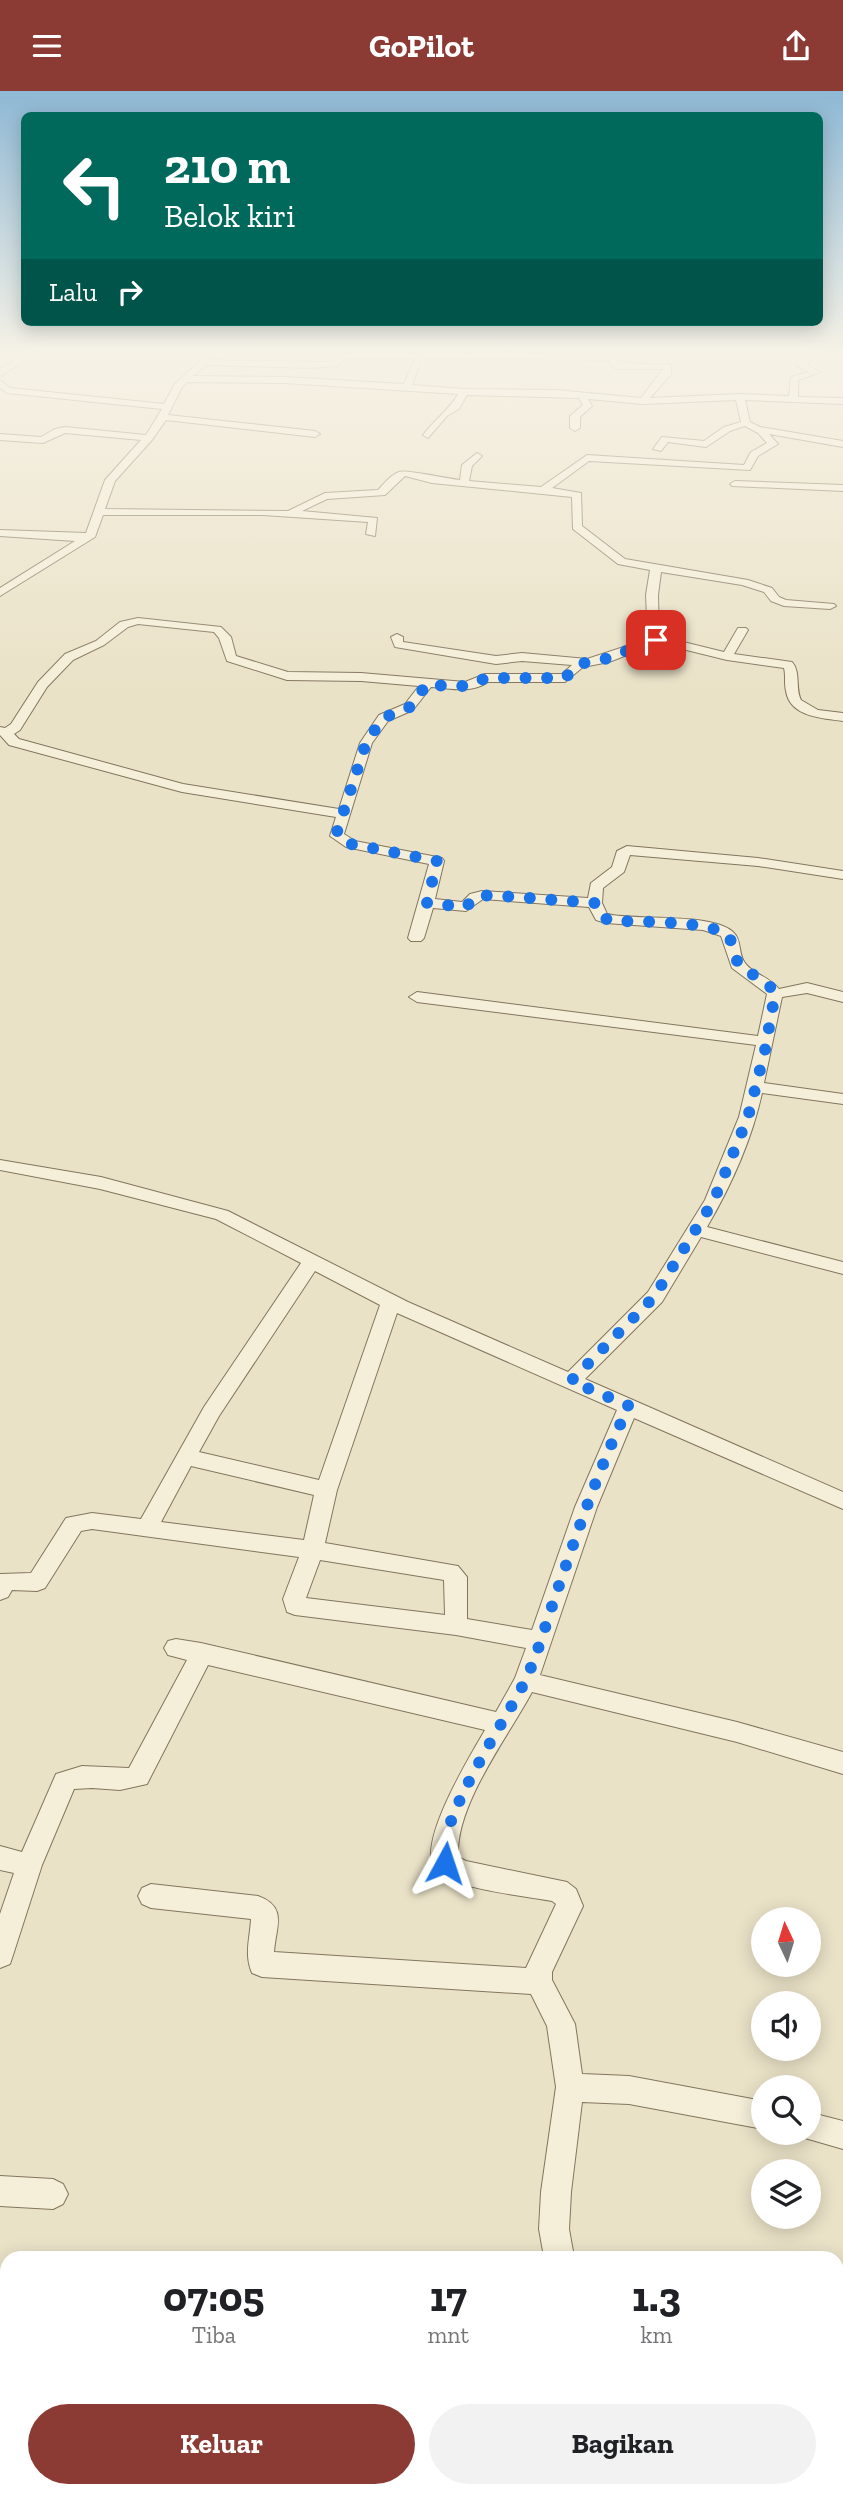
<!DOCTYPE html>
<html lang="id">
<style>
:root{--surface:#fff;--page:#f2f2f2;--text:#202124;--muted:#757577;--accent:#8c3a34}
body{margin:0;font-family:"Zilla Slab",serif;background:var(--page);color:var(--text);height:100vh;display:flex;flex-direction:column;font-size:26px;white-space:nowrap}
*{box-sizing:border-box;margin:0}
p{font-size:23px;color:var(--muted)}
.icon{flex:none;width:38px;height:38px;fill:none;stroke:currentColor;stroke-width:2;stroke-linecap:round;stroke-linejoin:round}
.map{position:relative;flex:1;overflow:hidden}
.drawer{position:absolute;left:0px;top:2160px;width:844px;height:247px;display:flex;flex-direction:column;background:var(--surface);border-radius:21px 21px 0 0;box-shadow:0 4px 18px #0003}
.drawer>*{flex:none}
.top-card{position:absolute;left:21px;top:21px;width:802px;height:214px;border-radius:10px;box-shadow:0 4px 18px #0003;background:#00695c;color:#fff;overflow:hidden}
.needle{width:46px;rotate:356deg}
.buttons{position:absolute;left:751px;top:1816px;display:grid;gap:14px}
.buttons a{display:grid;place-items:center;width:70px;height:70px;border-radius:50%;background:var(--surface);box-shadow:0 4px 18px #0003;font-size:35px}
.pin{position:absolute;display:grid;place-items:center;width:60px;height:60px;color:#fff;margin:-30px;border-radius:14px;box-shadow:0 4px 10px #0006}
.me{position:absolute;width:77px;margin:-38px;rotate:5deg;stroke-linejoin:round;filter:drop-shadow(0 0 5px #0008)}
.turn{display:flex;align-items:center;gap:24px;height:147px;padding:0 28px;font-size:32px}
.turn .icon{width:91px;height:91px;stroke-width:2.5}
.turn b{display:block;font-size:49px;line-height:60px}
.then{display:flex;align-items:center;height:66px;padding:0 28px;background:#0003;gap:14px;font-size:26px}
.eta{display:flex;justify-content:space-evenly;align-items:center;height:119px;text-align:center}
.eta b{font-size:42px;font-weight:700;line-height:49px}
.action{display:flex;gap:14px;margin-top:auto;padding:14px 28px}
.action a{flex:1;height:80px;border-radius:42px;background:var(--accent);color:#fff;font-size:28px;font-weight:700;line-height:80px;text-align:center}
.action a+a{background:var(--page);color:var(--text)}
header{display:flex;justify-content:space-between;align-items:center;height:91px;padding:0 28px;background:var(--accent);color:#fff;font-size:32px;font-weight:700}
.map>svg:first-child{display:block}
</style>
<header><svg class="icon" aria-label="menu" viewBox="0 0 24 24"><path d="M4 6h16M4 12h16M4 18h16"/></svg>GoPilot<svg class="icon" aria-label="share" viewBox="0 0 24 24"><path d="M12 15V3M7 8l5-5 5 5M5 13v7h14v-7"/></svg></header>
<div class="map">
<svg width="843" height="2406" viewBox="0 0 843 2406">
<rect width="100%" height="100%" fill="#eae2c7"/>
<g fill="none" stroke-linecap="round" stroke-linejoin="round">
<defs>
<g id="minor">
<path d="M202 260H210L209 269 311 271H332L344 262H410L408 260 605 263 603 260H611L619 272 671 274V283L650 307 740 303 789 305 791 286 809 281 797 275V271L813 260H822L806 273 820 281 798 289V306L843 307V313L745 309 750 331 760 336 843 350V356L769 343 778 353 758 365 750 379 589 370 552 397 581 402 582 435 625 468 748 489 772 497 779 506 786 509 834 513 836 515 830 518 784 515 771 510 764 501 742 494 661 481 658 504 659 545 724 561 738 537H746L748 539 734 563 792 571C801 581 795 597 801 609L818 619 843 622V630C822 627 790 626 786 600 784 592 786 584 784 577L727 569 658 552 609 571 583 576 565 591H488C471 603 451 597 431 596L413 619 388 630 372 652 344 743 355 750 442 767 444 770 435 808 462 811 470 803 482 800 588 807 591 792 612 776 617 760 627 755 758 767 843 780V788L758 775 630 764 624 781 603 797 602 812 607 823C636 830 715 821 734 842 742 850 738 863 745 872 753 883 770 886 779 898L807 892 843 901V911L807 902 782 906 764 992 843 1003V1013L762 1002C752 1048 731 1095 707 1136L843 1171V1183L701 1146 662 1211 585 1288 843 1401V1418L634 1327 597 1416 540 1584 737 1631 843 1661V1683L737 1651 532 1601C508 1646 455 1714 458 1766L466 1770 567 1791 576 1798 583 1815 552 1881V1889L575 1933 582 1983 629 1985 763 2010V2038L629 2013 582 2011 571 2101 569 2138 574 2166H544L539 2138 541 2101 556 1996 547 1935 531 1903 262 1886 252 1882C244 1863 250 1848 251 1828L151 1817 142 1813 138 1805 142 1797 151 1793 258 1805C288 1816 276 1835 274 1861L526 1877 556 1813 552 1810C525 1805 456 1798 437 1781 412 1758 472 1662 485 1639L208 1574 147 1693 120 1699 92 1697 74 1698 42 1774 13 1864 10 1873 0 1877V1823L14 1782 0 1779V1755L22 1761 56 1683 82 1675 129 1677 187 1569 168 1564 164 1557 168 1550 176 1548 201 1552 496 1621 515 1587 526 1557 456 1544 295 1524 287 1521 283 1508 299 1466 92 1438 81 1440 45 1497 37 1500 12 1499 8 1506 0 1509V1483L31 1482 66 1427 92 1422 141 1428 204 1316 301 1172 216 1128 100 1098 0 1079V1069L101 1086 228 1120 408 1211 568 1281 648 1201 705 1109 739 1026 756 954 417 911 409 906 417 901 758 945 767 903 732 877 721 845 703 839 606 832 596 829 589 816 483 808 466 820 433 817 424 847 421 850H411L408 847 429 773 346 756 330 745 336 726 182 701 9 654 0 644V636L5 637 11 633 38 591 65 563 96 550 120 531 138 527 221 536 231 546 236 565 288 581 361 582 465 591 485 583H562L572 574 522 570 496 573 395 556 391 546 397 543 403 546V551L496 565 522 562 587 568 648 548 646 504 650 479 618 473 573 438 572 406 432 392 405 385 385 404 327 408 302 420 377 427 375 445 366 443 368 431 263 424H103L95 446 0 505V497L75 450 0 445V439L86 442 105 389 141 349 65 342 43 352 0 349V343L41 346 55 338 65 336 146 344 162 318 7 302 0 297V289L10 297 164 313 175 293 200 270ZM422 267 608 269 616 278H663L641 307 556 299 464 298 412 294ZM346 268H415L404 293 284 286 193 285 206 274 311 277 337 275ZM188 291 284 292 458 303C451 317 434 329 423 344L428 347 447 325 459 318 467 304 579 307 583 314 570 325V337L575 340 580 337V326L592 315 588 308 643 313 736 309 741 331 724 336 704 350 662 346 653 358 661 360 668 351 706 356 730 340 745 335 758 342 767 352 751 361 744 374 587 364 541 396 469 390 472 375 482 365 477 362 462 374 460 389C448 388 405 378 399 381 390 384 384 393 378 399L325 402 288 420 105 418 115 390 152 349 166 329 315 346 320 343 315 340 168 324 182 296ZM138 533 214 541 219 547 227 570 287 589 361 590 419 595 405 613 379 624 360 652 339 718 183 693 19 648 14 643 20 639 47 596 73 569 104 554 128 536ZM315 1180 380 1214 319 1389 199 1361 219 1325ZM397 1222 617 1319 575 1416 532 1539 467 1528V1486L458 1475 325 1452 337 1399ZM191 1375 314 1404 304 1449 161 1431ZM320 1469 444 1489 445 1524 306 1507Z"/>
<path d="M22 265 29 267 0 285V278Z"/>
<path d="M735 390 843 394V400L732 395 730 393Z"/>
<path d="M808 2021 843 2030V2058L798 2045 797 2042H808Z"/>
<path d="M0 2085 53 2088 63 2093 68 2103 63 2113 53 2118 0 2115Z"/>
<rect x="588" y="2399" width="34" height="7"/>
</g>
</defs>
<use href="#minor" stroke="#83755e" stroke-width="2"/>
<use href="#minor" fill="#f5efd9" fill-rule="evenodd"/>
</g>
<linearGradient id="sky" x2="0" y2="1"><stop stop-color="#8eb8d5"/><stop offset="0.44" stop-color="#f6f2e6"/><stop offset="1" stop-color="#f6f2e6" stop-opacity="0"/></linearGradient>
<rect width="843" height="597" fill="url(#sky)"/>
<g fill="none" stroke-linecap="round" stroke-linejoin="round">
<path stroke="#1a73e8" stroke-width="12" stroke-dasharray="0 21.6" d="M445 1772C433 1735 507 1628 525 1590 537 1565 545 1536 554 1509 577 1443 598 1378 629 1315L571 1290 654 1206 714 1109 748 1026 765 959 775 903C758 873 738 895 730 846 713 829 638 831 612 830L601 826 595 812 490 804 475 806 466 816 427 812 437 770 351 753 340 748 337 741 366 652 383 627 410 616 427 593C450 595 465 599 485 587H565L579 573 605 568 656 549"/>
</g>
</svg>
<div class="buttons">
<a><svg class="needle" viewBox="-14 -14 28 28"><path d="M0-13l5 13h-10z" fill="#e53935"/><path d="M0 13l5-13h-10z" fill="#757577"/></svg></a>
<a><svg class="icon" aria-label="sound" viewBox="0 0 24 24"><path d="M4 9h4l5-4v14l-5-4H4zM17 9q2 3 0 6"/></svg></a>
<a><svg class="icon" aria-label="search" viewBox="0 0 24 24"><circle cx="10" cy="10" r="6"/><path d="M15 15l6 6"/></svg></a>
<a><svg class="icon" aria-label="layers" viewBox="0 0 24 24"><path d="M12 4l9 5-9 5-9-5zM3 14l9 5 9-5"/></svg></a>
</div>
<div class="pin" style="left:656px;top:549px;background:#d93025"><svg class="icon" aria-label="arrive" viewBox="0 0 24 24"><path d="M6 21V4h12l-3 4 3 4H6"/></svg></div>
<svg class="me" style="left:445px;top:1772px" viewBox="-20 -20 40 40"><path d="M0-17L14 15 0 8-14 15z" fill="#1a73e8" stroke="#fff" stroke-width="4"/></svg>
<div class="top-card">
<div class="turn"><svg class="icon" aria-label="left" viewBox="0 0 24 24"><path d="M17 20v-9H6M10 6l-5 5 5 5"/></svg><div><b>210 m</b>Belok kiri</div></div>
<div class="then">Lalu<svg class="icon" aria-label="right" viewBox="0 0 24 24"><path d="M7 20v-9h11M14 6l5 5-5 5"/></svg></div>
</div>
<section class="drawer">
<div class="eta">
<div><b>07:05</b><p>Tiba</p></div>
<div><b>17</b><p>mnt</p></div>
<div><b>1.3</b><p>km</p></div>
</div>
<div class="action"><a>Keluar</a><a>Bagikan</a></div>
</section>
</div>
